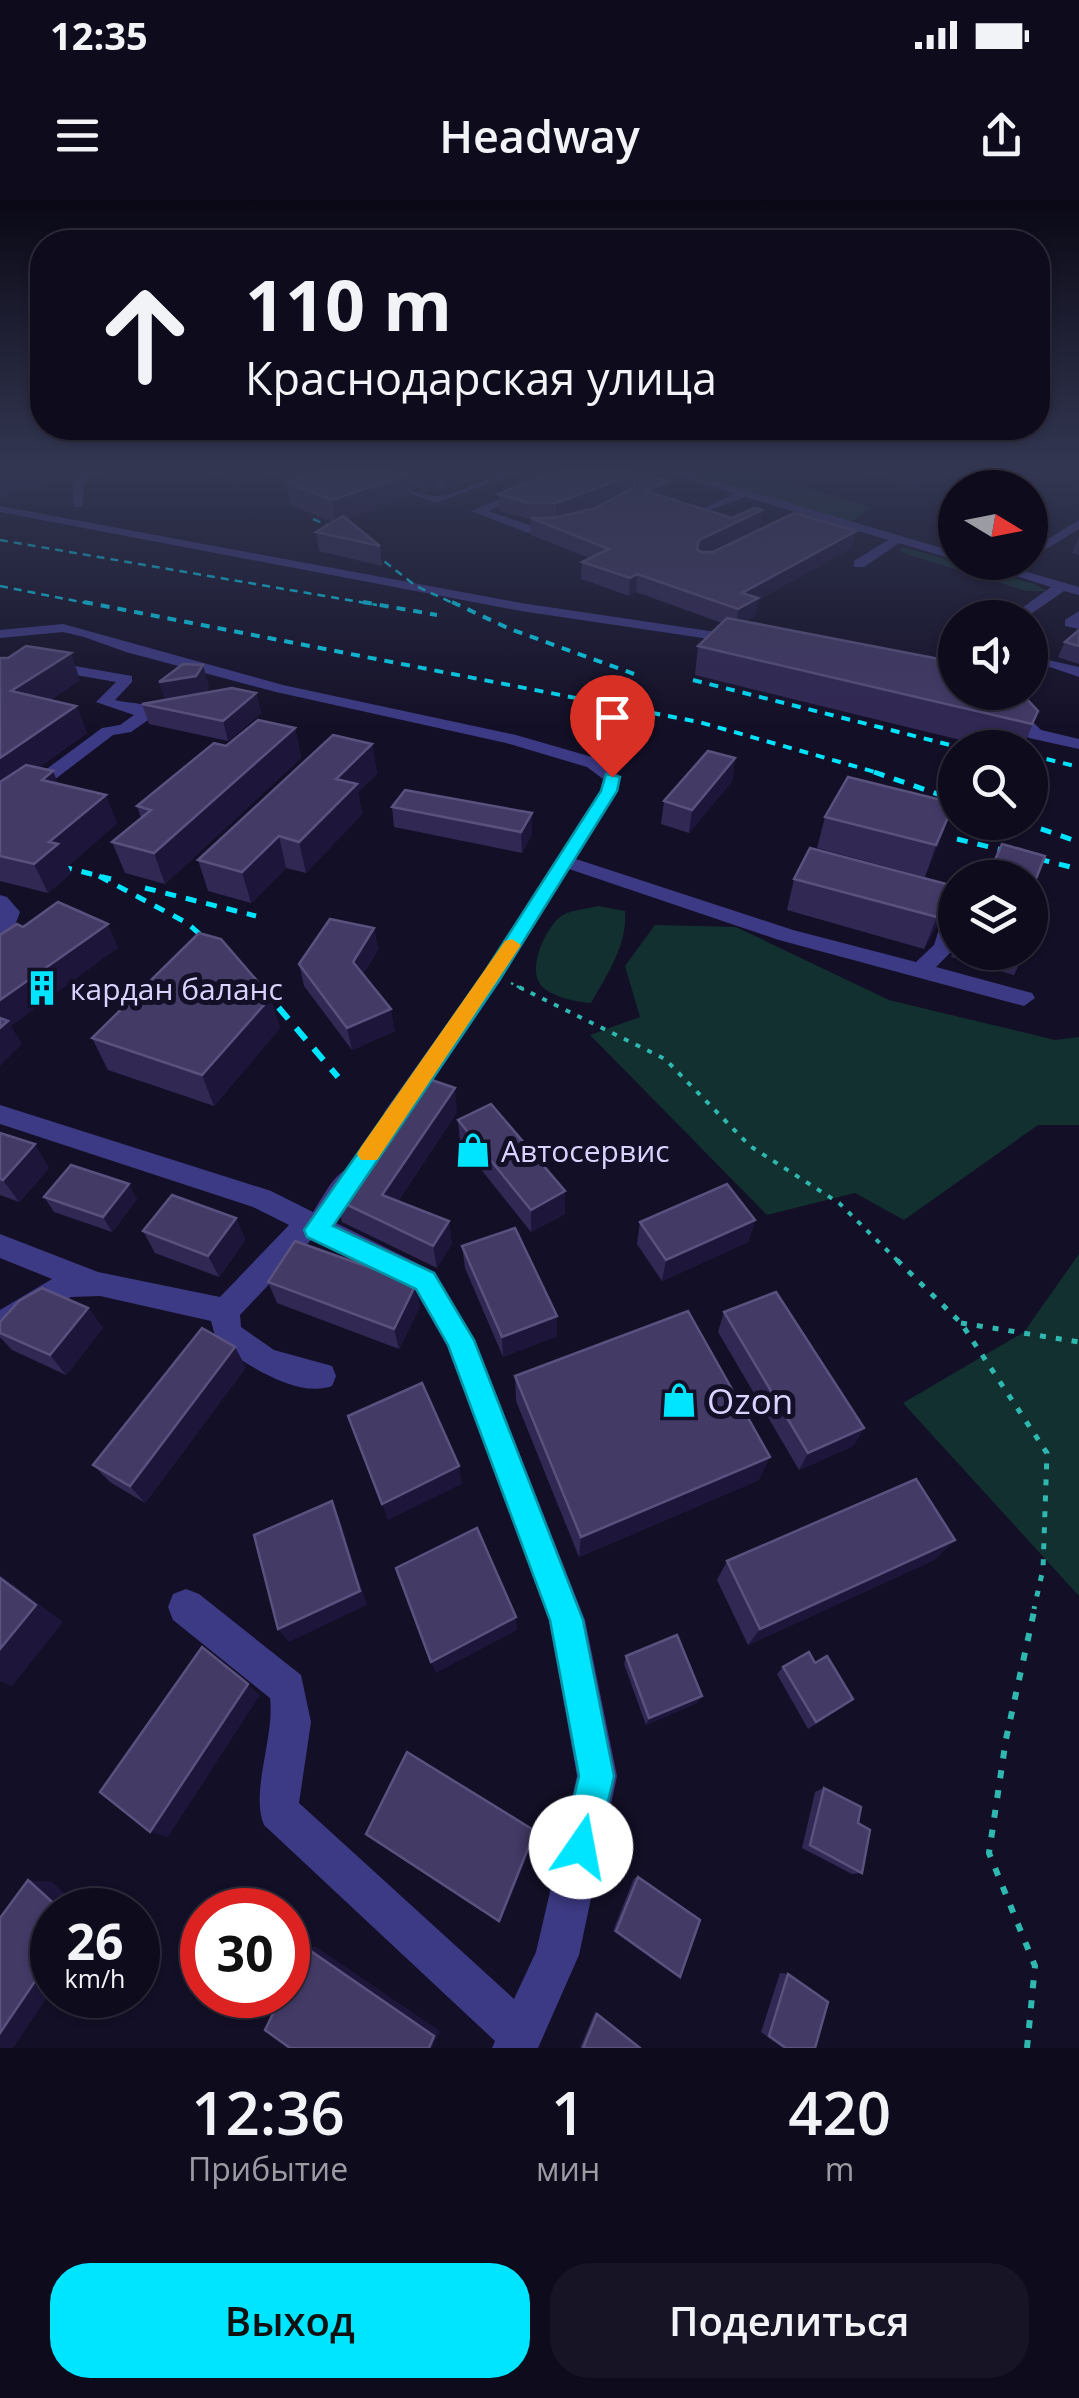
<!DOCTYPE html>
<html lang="ru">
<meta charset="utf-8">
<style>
:root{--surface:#0e0b1c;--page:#171425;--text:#f1f3f6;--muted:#9b9ba3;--line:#2e2b3b;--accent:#00e5ff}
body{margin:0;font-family:"Open Sans",sans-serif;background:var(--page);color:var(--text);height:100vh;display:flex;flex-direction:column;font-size:38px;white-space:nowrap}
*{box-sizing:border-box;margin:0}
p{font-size:32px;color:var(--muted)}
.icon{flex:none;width:55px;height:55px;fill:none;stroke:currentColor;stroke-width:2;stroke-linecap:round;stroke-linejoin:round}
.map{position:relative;height:1848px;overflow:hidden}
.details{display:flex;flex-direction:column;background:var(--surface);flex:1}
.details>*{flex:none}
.banner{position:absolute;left:30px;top:30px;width:1020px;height:210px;border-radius:40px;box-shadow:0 2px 8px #0004,0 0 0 2px var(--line);background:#0e0b1c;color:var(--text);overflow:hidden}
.needle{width:65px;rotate:100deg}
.tools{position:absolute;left:938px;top:270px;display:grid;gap:20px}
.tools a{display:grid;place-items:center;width:110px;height:110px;border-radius:50%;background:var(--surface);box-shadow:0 2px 8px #0004,0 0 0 2px var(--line);font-size:50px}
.speed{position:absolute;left:30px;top:1688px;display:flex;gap:20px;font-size:50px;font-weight:700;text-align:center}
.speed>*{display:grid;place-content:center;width:130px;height:130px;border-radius:50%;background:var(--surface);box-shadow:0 2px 8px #0004,0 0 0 2px var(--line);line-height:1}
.speed small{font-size:25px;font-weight:400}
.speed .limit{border:15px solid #d22;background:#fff;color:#111}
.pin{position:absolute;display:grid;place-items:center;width:85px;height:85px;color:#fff;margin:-102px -42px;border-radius:50% 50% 50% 0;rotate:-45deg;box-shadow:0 0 10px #0007}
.pin .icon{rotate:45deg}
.me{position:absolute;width:110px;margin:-55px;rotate:12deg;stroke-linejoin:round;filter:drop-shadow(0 0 8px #0008)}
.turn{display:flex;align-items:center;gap:35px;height:210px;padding:0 50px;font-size:45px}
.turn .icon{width:130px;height:130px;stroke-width:2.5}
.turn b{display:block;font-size:70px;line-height:85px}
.eta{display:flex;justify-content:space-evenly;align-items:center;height:170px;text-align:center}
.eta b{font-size:60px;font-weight:600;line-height:70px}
.primary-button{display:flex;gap:20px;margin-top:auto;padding:20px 50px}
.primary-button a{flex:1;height:115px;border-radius:40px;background:var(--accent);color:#111;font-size:40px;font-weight:600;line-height:115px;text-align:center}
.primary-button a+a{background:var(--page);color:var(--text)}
.status{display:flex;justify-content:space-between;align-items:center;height:70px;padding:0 50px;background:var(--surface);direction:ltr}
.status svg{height:28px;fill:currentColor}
header{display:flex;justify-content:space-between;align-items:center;height:130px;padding:0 50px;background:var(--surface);font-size:45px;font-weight:600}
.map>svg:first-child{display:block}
</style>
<div class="status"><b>12:35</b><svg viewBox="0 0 49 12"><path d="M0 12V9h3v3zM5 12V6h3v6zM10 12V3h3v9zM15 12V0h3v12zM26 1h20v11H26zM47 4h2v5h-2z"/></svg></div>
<header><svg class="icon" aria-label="menu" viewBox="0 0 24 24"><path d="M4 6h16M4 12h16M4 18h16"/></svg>Headway<svg class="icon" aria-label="share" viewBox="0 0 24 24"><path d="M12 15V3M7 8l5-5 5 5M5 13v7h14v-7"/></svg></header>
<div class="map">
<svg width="1079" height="1848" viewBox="0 0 1079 1848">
<rect width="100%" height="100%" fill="#130f26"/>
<g fill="#12302f">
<path d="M677 270H744L871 307 851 322Z"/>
<path d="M903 347 1034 384 1047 391H1026L903 353 899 350Z"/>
<path d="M598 706 625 711C628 744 607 775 591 803 577 802 556 798 545 789 524 774 545 729 560 717 568 710 587 709 598 706Z"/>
<path d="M655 725 736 727 889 800 1055 840 1079 837V925H1038L904 1020 855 993 767 1015 590 835 640 817 625 766Z"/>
<path d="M1079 1054V1396L903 1203 1024 1132Z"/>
</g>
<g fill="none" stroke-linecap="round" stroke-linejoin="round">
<path stroke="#2fb8b0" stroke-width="2.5" stroke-dasharray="2.5 4" stroke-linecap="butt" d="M511 783 524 790"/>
<path stroke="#2fb8b0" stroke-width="4" stroke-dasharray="5 8" stroke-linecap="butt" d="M519 787 665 859 750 946 839 1003 900 1063"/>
<g stroke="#2fb8b0" stroke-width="5" stroke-dasharray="6 10" stroke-linecap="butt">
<path d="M897 1060 961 1123 1047 1253 1043 1369 1034 1409"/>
<path d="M961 1123 1079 1142"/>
</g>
<path stroke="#2fb8b0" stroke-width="6" stroke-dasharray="8 12" stroke-linecap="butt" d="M1027 1848 1035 1766 989 1653 1006 1539 1035 1407"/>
<g fill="#3d3a85" fill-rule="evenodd">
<path d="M88 270H100L84 284 82 307H74L72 283Z"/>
<path d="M345 270C377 270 409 296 436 296 462 296 494 269 526 270L436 303Z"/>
<path d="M571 270H585L488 311 529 325 563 322 567 329 528 333 471 311Z"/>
<path d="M661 270H677L955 352V360L899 343 864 367H854V361L888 340 745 297 702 313V309L734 294Z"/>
<path d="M0 306 521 403 743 436 750 440 743 444 521 411 0 312Z"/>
<path d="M1079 320V329L1030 359V350Z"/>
<path d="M971 362H993L1079 387V395L1064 391 1025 418H1008L1051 387Z"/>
<path d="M1079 411V429L1065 426V420Z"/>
<path d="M63 424 283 485 516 535 599 559 621 577 618 591 576 659 793 730 916 762 934 745 945 711 955 705V748L936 767 1032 793 1035 798 1024 806 779 740 569 669 501 780 403 925H385L382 918 385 911 485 770 600 591 603 579 587 567 506 543 276 492 126 452 84 437 63 432 0 438V430Z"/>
<path d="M1044 459 1079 467V477L1044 465Z"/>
<path d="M46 461 132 476V482L115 500C132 504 178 507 186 512L178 517 151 518 131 532 113 535 33 596H21V588L102 528 120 525 134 515 96 502 116 482 41 469 38 466Z"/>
<path d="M987 492H1003L1041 530 1079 539V549L1029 538Z"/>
<path d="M0 695 7 697 20 712 12 733 0 738Z"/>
<path d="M0 905 271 991 313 1012C325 995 339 960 363 968L367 975 336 1023 435 1072 475 1140 585 1420 617 1576 579 1755 538 1848H492L495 1841 264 1625C250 1592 275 1537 270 1498L173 1420 168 1407 173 1394 186 1389 199 1394 301 1475 311 1522 299 1603 514 1799 536 1752 577 1576 549 1420 447 1146 415 1090 311 1040 240 1115 241 1127 274 1150 332 1166 336 1176 332 1186C297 1199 244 1163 217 1143L211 1121 100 1096 71 1097 0 1138V1110L52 1079 0 1058V1034L98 1072 220 1097 289 1025 253 1007 0 924Z"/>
</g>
<g stroke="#00e5ff" stroke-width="2.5" stroke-dasharray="8 6" stroke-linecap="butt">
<path d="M313 319 349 334 416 386 457 405"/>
<path d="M0 340 377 405"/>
<path d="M0 386 96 405"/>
</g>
<g stroke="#00e5ff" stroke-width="4" stroke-dasharray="9 8" stroke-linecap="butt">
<path d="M84 402 699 522 882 574"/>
<path d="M363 402 437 415"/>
<path d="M452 402 510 429 634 474"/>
<path d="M693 480 962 548"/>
<path d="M1030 555 1079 567"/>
</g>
<g stroke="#00e5ff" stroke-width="5" stroke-dasharray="11 10" stroke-linecap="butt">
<path d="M874 572 955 600"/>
<path d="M1021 622 1079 642"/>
<path d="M957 639 1079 669"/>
<path d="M0 651 111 679"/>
<path d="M99 676 187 723 263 790"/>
<path d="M145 688 256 716"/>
</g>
<path stroke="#00e5ff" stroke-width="6" stroke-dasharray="15 12" stroke-linecap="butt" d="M261 787 338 877"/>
</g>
<g fill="#312854" fill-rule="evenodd">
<path d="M204 270H284L239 284Z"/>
<path d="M326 270H504L446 291 436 288 426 291 408 284 409 297 347 319 380 346 382 366 319 351 316 332 333 322 290 305 286 282Z"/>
<path d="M628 270 667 297 666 298 732 318 762 310 760 327 707 352 856 331 852 348 758 400 755 416 746 421 955 492 1038 511 1023 548H993L695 475 698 446 722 423 636 392 629 396 581 379 582 362 589 358 531 335V319L499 311 498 294ZM621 295 595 308 571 314Z"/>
<path d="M850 270H944L918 286Z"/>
<path d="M1079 336V355L1072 353Z"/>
<path d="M1079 430V464L1058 457 1065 442Z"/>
<path d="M0 458 80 480 50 500 76 506 87 533 38 568 58 584 117 623 68 666 71 673 48 693 0 681Z"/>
<path d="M209 487 206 492 256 493 261 513 228 541 149 524 142 504 165 500Z"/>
<path d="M295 528 301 558 165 684 125 673 112 642 141 618 137 606 226 546Z"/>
<path d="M372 544 377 574 358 592 362 614 306 673 286 668 251 703 208 691 198 660Z"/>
<path d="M735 558 732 581 689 633 661 624 664 601Z"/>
<path d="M954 603 925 677 817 648 825 617Z"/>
<path d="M392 607 532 634 522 653 394 627Z"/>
<path d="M794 679 954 686 941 717 924 749 787 710Z"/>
<path d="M374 728 378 750 363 774 395 831 352 850 304 786 299 764Z"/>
<path d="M955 747V752H1025L1014 775 951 757Z"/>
<path d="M280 828 214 906 108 870 92 838Z"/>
<path d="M457 912 398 1001 452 1043 437 1068 342 1022 335 999Z"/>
<path d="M458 920 565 1014 531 1032 460 943Z"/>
<path d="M0 933 49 968 19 1002 0 995Z"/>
<path d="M44 997 137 999 112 1032 54 1012Z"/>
<path d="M236 1018 245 1040 219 1077 155 1053 143 1031Z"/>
<path d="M755 1020 748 1042 662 1081 637 1044 640 1022Z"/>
<path d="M462 1046 557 1116V1136L503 1157 465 1068Z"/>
<path d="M268 1082 420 1106 399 1149 277 1103Z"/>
<path d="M88 1108 103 1128 66 1175 12 1150 0 1137V1122Z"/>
<path d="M724 1112 864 1228 853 1246 799 1270 718 1132Z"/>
<path d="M246 1167 145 1303 110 1282 93 1265Z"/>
<path d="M515 1176 759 1280 579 1357 516 1201Z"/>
<path d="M955 1340 934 1360 748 1445 717 1380 727 1361Z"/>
<path d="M626 1456 697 1503 646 1525 624 1464Z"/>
<path d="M783 1467 844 1506 808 1529 777 1474Z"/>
<path d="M824 1588 858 1623 862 1673 852 1674 802 1648 815 1592Z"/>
<path d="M638 1677 680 1777 675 1775 613 1731 634 1678Z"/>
<path d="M780 1773 788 1774 815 1848H783L761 1832Z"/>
<path d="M595 1812 641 1848H580Z"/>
</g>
<g fill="#1d163a">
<path d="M12 270H65L68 280 0 298V273Z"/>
<path d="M236 270H284L239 284Z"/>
<path d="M425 270H435L436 288 426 291Z"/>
<path d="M444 270H504L446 291Z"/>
<path d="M922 270H944L918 286Z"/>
<path d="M407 275 409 297 335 323 332 300Z"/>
<path d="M621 279V295L556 320V303Z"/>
<path d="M669 281 667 297 644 307 645 291Z"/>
<path d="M762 310 760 327 697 357 695 366 699 340Z"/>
<path d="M856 331 852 348 758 400 755 416 735 427 742 393Z"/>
<path d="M637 374 636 392 629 396 630 378Z"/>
<path d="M71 453 80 480 22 518 11 491Z"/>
<path d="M203 465 209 487 202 498 166 504 159 482Z"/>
<path d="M256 493 261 513 228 541 223 521Z"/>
<path d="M76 506 87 533 11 587 0 598V558Z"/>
<path d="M295 528 301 558 165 684 154 653Z"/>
<path d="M372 544 377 574 358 592 362 614 306 673 299 642 336 579Z"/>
<path d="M735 558 732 581 689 633 692 610Z"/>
<path d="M53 571 65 600 42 580Z"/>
<path d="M106 595 117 623 68 666 71 673 48 693 34 664 49 642Z"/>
<path d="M954 603 943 634 925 677 936 645Z"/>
<path d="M532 613V634L522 653 521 632Z"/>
<path d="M279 636 286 668 251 703 242 672Z"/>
<path d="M954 686 941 717 924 749 937 717Z"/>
<path d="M108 724 118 748 11 826 22 844 0 866V800Z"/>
<path d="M374 728 378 750 357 784 353 762Z"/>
<path d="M271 797 280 828 214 906 202 875Z"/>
<path d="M391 809 395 831 352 850 347 828Z"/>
<path d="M455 888 457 912 387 1017 382 995Z"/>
<path d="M35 944 49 968 19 1002 3 980Z"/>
<path d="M129 984 137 999 112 1032 103 1017Z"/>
<path d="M565 991V1014L531 1032V1010Z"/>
<path d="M236 1018 245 1040 219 1077 208 1056Z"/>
<path d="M755 1020 748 1042 662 1081 666 1060Z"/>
<path d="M449 1021 452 1043 437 1068 433 1046Z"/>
<path d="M416 1084 420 1106 399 1149 394 1129Z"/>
<path d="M88 1108 103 1128 66 1175 50 1155Z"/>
<path d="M557 1116V1136L503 1157 502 1137Z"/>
<path d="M235 1147 246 1167 145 1303 130 1286Z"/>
<path d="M864 1228 853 1246 799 1270 808 1253Z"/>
<path d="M770 1257 759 1280 579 1357 581 1337Z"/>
<path d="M459 1266 462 1284 388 1320 382 1304Z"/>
<path d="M332 1301 339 1317 367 1405 289 1442 278 1429Z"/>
<path d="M955 1340 934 1360 748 1445 760 1429Z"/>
<path d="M0 1375 63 1422 12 1486 0 1481Z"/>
<path d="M516 1417 517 1430 436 1473 431 1462Z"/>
<path d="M248 1484 260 1495 168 1637 150 1632Z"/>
<path d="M702 1496 697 1503 646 1525 649 1518Z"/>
<path d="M535 1631 536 1635 501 1722 499 1721Z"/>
<path d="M28 1680 52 1682 82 1710H61Z"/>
<path d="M305 1747H316L440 1831 432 1848H429Z"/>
<path d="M52 1756V1790L13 1848H0V1833Z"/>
</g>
<g fill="#433a66" stroke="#5a527e" stroke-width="2.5">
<path d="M326 270H392L407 275 332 300 286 282Z"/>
<path d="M558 270H628L669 281 645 291 732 318 754 308 762 310 699 340 697 349 701 352H713L794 313 856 331 742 393 758 398 738 409 637 374 630 378 582 362 609 349 531 318H553L595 308 635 287 634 280 621 279 556 303H529L498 294Z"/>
<path d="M343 316 380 346 316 332Z"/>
<path d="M727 418 955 462V492H1006L1025 497 1038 511 1032 524 698 446Z"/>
<path d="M1079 430V446L1065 442Z"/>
<path d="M26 446 71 453 11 491 76 506 0 558V458H8Z"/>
<path d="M183 464 203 465 196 476 159 482Z"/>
<path d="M232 488 256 493 223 521 142 504Z"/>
<path d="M258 520 295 528 154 653 112 642 151 610 137 606 214 543 226 546Z"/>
<path d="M333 535 372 544 336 579 357 584 299 642 279 636 242 672 198 660Z"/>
<path d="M708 551 735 558 692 610 664 601Z"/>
<path d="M26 565 53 571 42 580 106 595 49 642 58 644 34 664 0 656V582Z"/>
<path d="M848 577 954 603 936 645 825 617Z"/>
<path d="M405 590 532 613 521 632 392 607Z"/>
<path d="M1002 644 1045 656 1030 694V678H987Z"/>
<path d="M810 648 954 686 937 717 794 679Z"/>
<path d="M58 702 108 724 0 800V735L17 724 23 727Z"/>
<path d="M330 719 374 728 353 762 391 809 347 828 299 764Z"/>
<path d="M199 733 221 739 271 797 202 875 92 838Z"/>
<path d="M0 818 8 821 0 828Z"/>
<path d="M423 877 455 888 382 995 449 1021 433 1046 335 999Z"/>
<path d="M491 904 565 991 531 1010 458 920Z"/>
<path d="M0 933 35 944 3 980 0 979Z"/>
<path d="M71 965 129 984 103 1017 44 997Z"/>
<path d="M727 984 755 1020 666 1060 640 1022Z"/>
<path d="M172 995 236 1018 208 1056 143 1031Z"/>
<path d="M515 1028 557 1116 502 1137 462 1046Z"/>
<path d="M295 1041 416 1084 394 1129 268 1082Z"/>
<path d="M42 1088 88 1108 50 1155 0 1133V1122L19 1101Z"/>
<path d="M776 1092 864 1228 808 1253 724 1112Z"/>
<path d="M688 1111 770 1257 581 1337 515 1176Z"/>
<path d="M202 1128 235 1147 130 1286 93 1265Z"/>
<path d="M422 1183 459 1266 382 1304 348 1216Z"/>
<path d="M916 1279 955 1340 760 1429 727 1361Z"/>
<path d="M332 1301 360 1391 278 1429 254 1335Z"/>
<path d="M477 1328 516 1417 431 1462 396 1368Z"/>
<path d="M0 1378 36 1405 0 1449Z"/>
<path d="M677 1435 702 1496 649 1518 626 1456Z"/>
<path d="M202 1447 248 1484 150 1632 100 1592Z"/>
<path d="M809 1452 815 1463 827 1456 853 1499 816 1522 783 1467Z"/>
<path d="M407 1552 535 1631 499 1721 366 1634Z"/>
<path d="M824 1588 861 1607 858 1623 870 1630 862 1673 810 1645Z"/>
<path d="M638 1677 700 1720 680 1777 616 1731Z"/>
<path d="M28 1680 61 1710H52V1756L0 1833V1718Z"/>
<path d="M305 1747 434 1836 429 1848H290L265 1830 282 1795H288V1784Z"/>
<path d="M788 1774 828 1802 815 1848H786L769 1836Z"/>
<path d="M597 1814 640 1848H583Z"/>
</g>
<linearGradient id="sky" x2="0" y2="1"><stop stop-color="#0a0815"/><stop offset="0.51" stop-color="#333752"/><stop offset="1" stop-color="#333752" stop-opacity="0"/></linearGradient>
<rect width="1079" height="529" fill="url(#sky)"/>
<path fill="#00e5ff" stroke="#0095a6" stroke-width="2.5" d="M606 574 620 577 617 591 500 779 333 1026 434 1073 474 1140 583 1420 614 1576 594 1660 581 1666 568 1660 562 1647 579 1576 550 1420 448 1145 416 1089 307 1037 304 1030 486 770 601 591Z"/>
<path fill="#f59e0b" d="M512 739 521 745 377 960H361L357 954 361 947 505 741Z"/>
<defs>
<symbol id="building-bare" viewBox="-9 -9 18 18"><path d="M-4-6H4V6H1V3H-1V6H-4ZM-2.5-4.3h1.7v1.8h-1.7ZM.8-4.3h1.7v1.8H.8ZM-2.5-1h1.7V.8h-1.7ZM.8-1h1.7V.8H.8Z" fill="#00e5ff" stroke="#130f26" stroke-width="2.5" paint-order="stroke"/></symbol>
<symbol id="shop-bare" viewBox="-9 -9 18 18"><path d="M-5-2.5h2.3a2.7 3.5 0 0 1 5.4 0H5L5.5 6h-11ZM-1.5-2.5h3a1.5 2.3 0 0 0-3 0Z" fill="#00e5ff" stroke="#130f26" stroke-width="2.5" paint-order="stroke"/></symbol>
</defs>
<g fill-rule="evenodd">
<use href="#building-bare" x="17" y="763" width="50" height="50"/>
<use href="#shop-bare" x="448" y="925" width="50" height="50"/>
<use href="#shop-bare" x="654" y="1175" width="50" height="50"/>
</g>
<g text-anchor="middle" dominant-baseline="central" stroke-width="10" stroke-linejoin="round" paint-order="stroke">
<g font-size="30" fill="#d9d4ff" stroke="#130f26" text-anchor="start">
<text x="70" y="788">кардан баланс</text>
<text x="501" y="950">Автосервис</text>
</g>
<g font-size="35" fill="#d9d4ff" stroke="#130f26" text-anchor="start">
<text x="707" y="1200">Ozon</text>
</g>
</g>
</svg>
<div class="tools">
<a><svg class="needle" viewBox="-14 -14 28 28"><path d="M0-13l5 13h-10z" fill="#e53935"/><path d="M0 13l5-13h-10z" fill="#9b9ba3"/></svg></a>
<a><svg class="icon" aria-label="sound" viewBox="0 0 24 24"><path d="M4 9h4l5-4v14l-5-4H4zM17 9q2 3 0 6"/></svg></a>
<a><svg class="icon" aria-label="search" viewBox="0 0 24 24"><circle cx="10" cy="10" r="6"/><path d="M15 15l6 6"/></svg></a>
<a><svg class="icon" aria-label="layers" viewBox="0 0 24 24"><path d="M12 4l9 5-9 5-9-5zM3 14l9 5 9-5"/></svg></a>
</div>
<div class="speed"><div>26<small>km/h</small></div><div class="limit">30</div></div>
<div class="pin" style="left:612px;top:577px;background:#d93025"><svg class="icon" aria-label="arrive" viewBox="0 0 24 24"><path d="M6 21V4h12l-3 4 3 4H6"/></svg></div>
<svg class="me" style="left:581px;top:1647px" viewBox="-20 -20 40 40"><circle r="19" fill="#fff"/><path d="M0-13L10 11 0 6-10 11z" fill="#00e5ff"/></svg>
<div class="banner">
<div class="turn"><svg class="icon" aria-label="ahead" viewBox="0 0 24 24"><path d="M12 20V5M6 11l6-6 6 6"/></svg><div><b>110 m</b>Краснодарская улица</div></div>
</div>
</div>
<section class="details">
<div class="eta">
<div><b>12:36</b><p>Прибытие</p></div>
<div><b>1</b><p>мин</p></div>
<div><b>420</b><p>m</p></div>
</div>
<div class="primary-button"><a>Выход</a><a>Поделиться</a></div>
</section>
